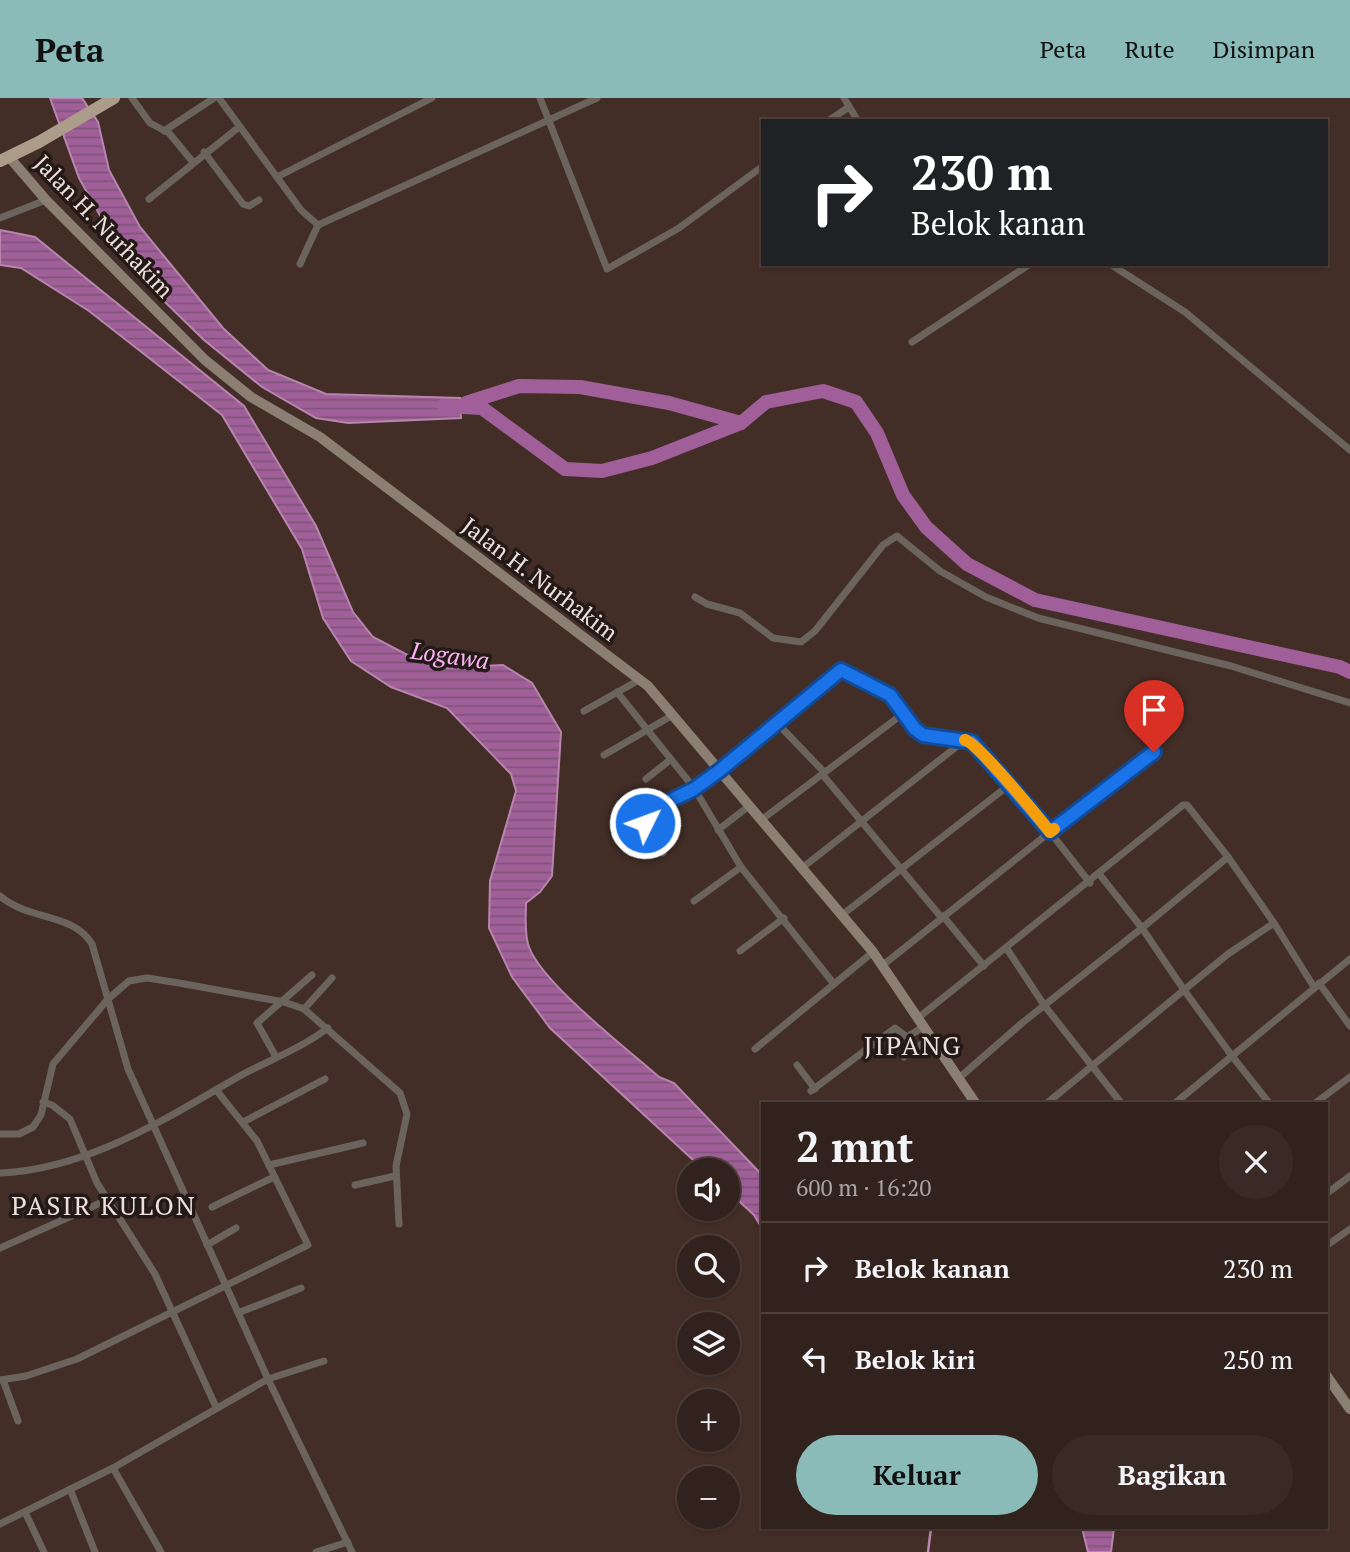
<!DOCTYPE html>
<html lang="id">
<meta charset="utf-8">
<style>
:root{--surface:#32221d;--page:#3a2a26;--text:#f1f3f6;--muted:#a8a4a4;--line:#4d3f3b;--accent:#8bbbb9}
body{margin:0;font-family:"PT Serif",serif;background:var(--page);color:var(--text);height:100vh;display:flex;flex-direction:column;font-size:26px;white-space:nowrap}
*{box-sizing:border-box;margin:0}
p{font-size:23px;color:var(--muted)}
.icon{flex:none;width:38px;height:38px;fill:none;stroke:currentColor;stroke-width:2;stroke-linecap:round;stroke-linejoin:round}
.map{position:relative;flex:1;overflow:hidden}
.sheet{position:absolute;left:761px;top:1004px;width:567px;height:427px;display:flex;flex-direction:column;background:var(--surface);border-radius:0px;box-shadow:0 2px 5px #0004,0 0 0 2px var(--line)}
.sheet>*{flex:none}
.hud{position:absolute;left:761px;top:21px;width:567px;height:147px;border-radius:0px;box-shadow:0 2px 5px #0004,0 0 0 2px var(--line);background:#202124;color:#fff;overflow:hidden}
.tools{position:absolute;left:677px;top:1060px;display:grid;gap:14px}
.tools a{display:grid;place-items:center;width:63px;height:63px;border-radius:50%;background:var(--surface);box-shadow:0 2px 5px #0004,0 0 0 2px var(--line);font-size:35px}
.pin{position:absolute;display:grid;place-items:center;width:60px;height:60px;color:#fff;margin:-72px -30px;border-radius:50% 50% 50% 0;rotate:-45deg;box-shadow:0 0 7px #0007}
.pin .icon{rotate:45deg}
.me{position:absolute;width:77px;margin:-38px;rotate:48deg;stroke-linejoin:round;filter:drop-shadow(0 0 5px #0008)}
.turn{display:flex;align-items:center;gap:24px;height:147px;padding:0 35px;font-size:32px}
.turn .icon{width:91px;height:91px;stroke-width:2.5}
.turn b{display:block;font-size:49px;line-height:60px}
.round{display:grid;place-items:center;flex:none;width:74px;height:74px;border-radius:37px;background:var(--page)}
.head{display:flex;align-items:center;justify-content:space-between;height:119px;padding:0 35px}
h1{font-size:42px;font-weight:800;line-height:52px}
.action{display:flex;gap:14px;margin-top:auto;padding:14px 35px}
.action a{flex:1;height:80px;border-radius:42px;background:var(--accent);color:#111;font-size:28px;font-weight:800;line-height:80px;text-align:center}
.action a+a{background:var(--page);color:var(--text)}
ul{padding:0;list-style:none}
li{display:flex;align-items:center;gap:21px;height:91px;padding:0 35px;border-top:2px solid var(--line)}
li div{flex:1}
li b{display:block;font-size:26px}
li em{font-style:normal}
header{display:flex;align-items:center;gap:42px;box-sizing:border-box;height:98px;padding:0 35px;background:var(--accent);color:#111}
header strong{font-size:33px}
nav{display:flex;gap:38px;margin-inline-start:auto;font-size:24px}
.map>svg:first-child{display:block}
</style>
<header>
<strong>Peta</strong>
<nav><a>Peta</a><a>Rute</a><a>Disimpan</a></nav>
</header>
<div class="map">
<svg width="1350" height="1454" viewBox="0 0 1350 1454">
<defs>
<pattern id="water-rules" width="6" height="5" patternUnits="userSpaceOnUse" patternTransform="scale(1.75)"><rect width="6" height="5" fill="#a15f9a"/><path d="M0 2.5h6" fill="none" stroke="#7d5477"/></pattern>
</defs>
<rect width="100%" height="100%" fill="#432e27"/>
<g fill="url(#water-rules)" stroke="#b885ae" stroke-width="2">
<path d="M50 0H82L98 24 109 72 140 129 223 230 268 272 326 296 460 300 461 320 348 325 316 320 262 289 204 242 129 169 79 80Z"/>
<path d="M0 132 35 139 244 308 316 428 353 514 373 539 417 562 443 570 503 567 532 585 561 634 552 778 540 794 526 805C526 818 524 836 529 849 542 885 627 951 659 979L674 985 763 1078V1132L754 1117 728 1093V1073H705L550 930 512 879 489 830 490 783 516 693 511 676 447 610 391 589 351 563 323 520 302 451 222 317 89 213 21 170 0 167Z"/>
<path d="M1082 1430H1114L1111 1454H1088Z"/>
</g>
<g fill="none" stroke-linecap="round" stroke-linejoin="round">
<path stroke="#b885ae" stroke-width="2.5" d="M928 1454 931 1430"/>
<g stroke="#a15f9a" stroke-width="14">
<path d="M466 305 519 288 580 289 669 305 741 325"/>
<path d="M443 308 482 310 565 371 602 373 652 360 741 325 766 304 823 293 856 304 877 335 903 397 926 429 967 466 1035 502 1340 569 1350 574"/>
</g>
<g stroke="#6b645c" stroke-width="7">
<path d="M132 0 150 25 169 35 192 63"/>
<path d="M219 0 301 112 318 127 597 0"/>
<path d="M540 0 607 171 679 130 763 68"/>
<path d="M844 0 858 23"/>
<path d="M828 23 849 9"/>
<path d="M164 33 214 0"/>
<path d="M204 54 243 106 249 108 259 102"/>
<path d="M277 79 432 0"/>
<path d="M149 101 239 29"/>
<path d="M0 120 46 102"/>
<path d="M300 166 318 127"/>
<path d="M1110 166 1185 214 1350 352"/>
<path d="M912 244 1030 166"/>
<path d="M695 499 707 506 740 515 773 540 801 544 815 533 883 447 897 438 940 473 986 499 1038 520 1231 568 1350 605"/>
<path d="M617 594 694 690 741 769 834 886"/>
<path d="M584 613 639 582"/>
<path d="M776 624 824 674"/>
<path d="M965 642C984 645 1000 676 1010 690"/>
<path d="M604 657 673 617"/>
<path d="M822 676 941 819"/>
<path d="M646 681 670 662"/>
<path d="M761 722 904 615"/>
<path d="M718 732 749 708"/>
<path d="M663 755 645 725 646 716 694 690 719 673 836 574 845 573 890 597 915 631 923 637 965 642 802 770"/>
<path d="M1100 777 1142 830 1228 759 1274 825"/>
<path d="M0 798C29 823 72 814 92 846L128 971 268 1281 324 1263"/>
<path d="M694 803 741 769"/>
<path d="M842 817 1004 691 1015 695 1050 734 1154 654"/>
<path d="M943 818 984 868"/>
<path d="M1007 851 1044 907 1122 1006"/>
<path d="M740 853 784 820"/>
<path d="M883 867 1050 734 1090 785"/>
<path d="M1319 885 1350 928"/>
<path d="M304 911 332 880"/>
<path d="M918 920 1183 707H1187L1228 759"/>
<path d="M755 951 873 854"/>
<path d="M276 959 257 925 312 877"/>
<path d="M904 959 930 940"/>
<path d="M797 967 815 991"/>
<path d="M959 980 1022 925 1142 830 1184 892 1228 856 1274 825 1314 889"/>
<path d="M811 993 895 930 907 939 923 929"/>
<path d="M43 1004 52 1007 70 1021 97 1085 155 1176 216 1309"/>
<path d="M1046 1006 1184 892 1232 958 1174 1006"/>
<path d="M1270 1006 1232 958 1350 861"/>
<path d="M1314 1006 1350 979"/>
<path d="M243 1024 325 981"/>
<path d="M0 1036H19L33 1029 41 1017 53 966 108 901 129 883 147 880 179 885 284 904 304 911 400 995 407 1016 396 1068 399 1126"/>
<path d="M269 1067 363 1045"/>
<path d="M1 1075C88 1071 165 1021 238 979 267 963 300 951 328 930"/>
<path d="M355 1087 395 1078"/>
<path d="M1326 1096 1350 1078"/>
<path d="M212 1109 274 1079"/>
<path d="M207 1147 236 1130"/>
<path d="M1326 1148 1350 1131"/>
<path d="M0 1150 107 1102"/>
<path d="M238 1215 301 1190"/>
<path d="M0 1282 26 1278 77 1261 308 1147 257 1043 217 993"/>
<path d="M3 1282 18 1323"/>
<path d="M113 1370 161 1454"/>
<path d="M70 1391 95 1454"/>
<path d="M25 1414 44 1454"/>
<path d="M0 1426 113 1370 268 1281 352 1454"/>
<path d="M316 1454 348 1444"/>
</g>
<g stroke="#8a7f72" stroke-width="10">
<path d="M9 59 46 102 205 262 251 299 320 339 648 588 873 854 976 1006"/>
<path d="M1326 1277 1350 1311"/>
</g>
<path stroke="#ac9c8a" stroke-width="12" d="M0 63 39 44 114 0"/>
</g>
<g fill="none" stroke-linecap="round" stroke-linejoin="round">
<defs>
<path id="route" d="M645 725 649 713 694 691 719 673 841 572 890 597 915 631 923 637 972 644 1050 734 1154 654"/>
</defs>
<use href="#route" stroke="#114b97" stroke-width="18"/>
<use href="#route" stroke="#1a73e8" stroke-width="12"/>
<path stroke="#f59e0b" stroke-width="12" d="M965 642C976 643 1039 720 1050 734L1054 731"/>
</g>
<g text-anchor="middle" dominant-baseline="central" stroke-width="7" stroke-linejoin="round" paint-order="stroke">
<g font-size="23" fill="#eedfdb" stroke="#231916">
<text transform="translate(104 128) rotate(46)">Jalan H. Nurhakim</text>
<text transform="translate(540 481) rotate(37)">Jalan H. Nurhakim</text>
</g>
<g font-size="24" font-style="italic" fill="#fbb2f2" stroke="#231916">
<text transform="translate(450 557) rotate(8)">Logawa</text>
</g>
<g font-size="26" letter-spacing="2" fill="#eedfdb" stroke="#231916">
<text x="913" y="947">JIPANG</text>
<text x="104" y="1107">PASIR KULON</text>
</g>
</g>
</svg>
<div class="tools">
<a><svg class="icon" aria-label="sound" viewBox="0 0 24 24"><path d="M4 9h4l5-4v14l-5-4H4zM17 9q2 3 0 6"/></svg></a>
<a><svg class="icon" aria-label="search" viewBox="0 0 24 24"><circle cx="10" cy="10" r="6"/><path d="M15 15l6 6"/></svg></a>
<a><svg class="icon" aria-label="layers" viewBox="0 0 24 24"><path d="M12 4l9 5-9 5-9-5zM3 14l9 5 9-5"/></svg></a>
<a>+</a>
<a>−</a>
</div>
<div class="pin" style="left:1154px;top:654px;background:#d93025"><svg class="icon" aria-label="arrive" viewBox="0 0 24 24"><path d="M6 21V4h12l-3 4 3 4H6"/></svg></div>
<svg class="me" style="left:645px;top:725px" viewBox="-20 -20 40 40"><circle r="17" fill="#1a73e8" stroke="#fff" stroke-width="3"/><path d="M0-11L8 9 0 5-8 9z" fill="#fff"/></svg>
<div class="hud">
<div class="turn"><svg class="icon" aria-label="right" viewBox="0 0 24 24"><path d="M7 20v-9h11M14 6l5 5-5 5"/></svg><div><b>230 m</b>Belok kanan</div></div>
</div>
<section class="sheet">
<div class="head"><div><h1>2 mnt</h1><p>600 m · 16:20</p></div><a class="round"><svg class="icon" aria-label="close" viewBox="0 0 24 24"><path d="M6 6l12 12M18 6L6 18"/></svg></a></div>
<ul>
<li><svg class="icon" aria-label="right" viewBox="0 0 24 24"><path d="M7 20v-9h11M14 6l5 5-5 5"/></svg><div><b>Belok kanan</b></div><em>230 m</em></li>
<li><svg class="icon" aria-label="left" viewBox="0 0 24 24"><path d="M17 20v-9H6M10 6l-5 5 5 5"/></svg><div><b>Belok kiri</b></div><em>250 m</em></li>
</ul>
<div class="action"><a>Keluar</a><a>Bagikan</a></div>
</section>
</div>
